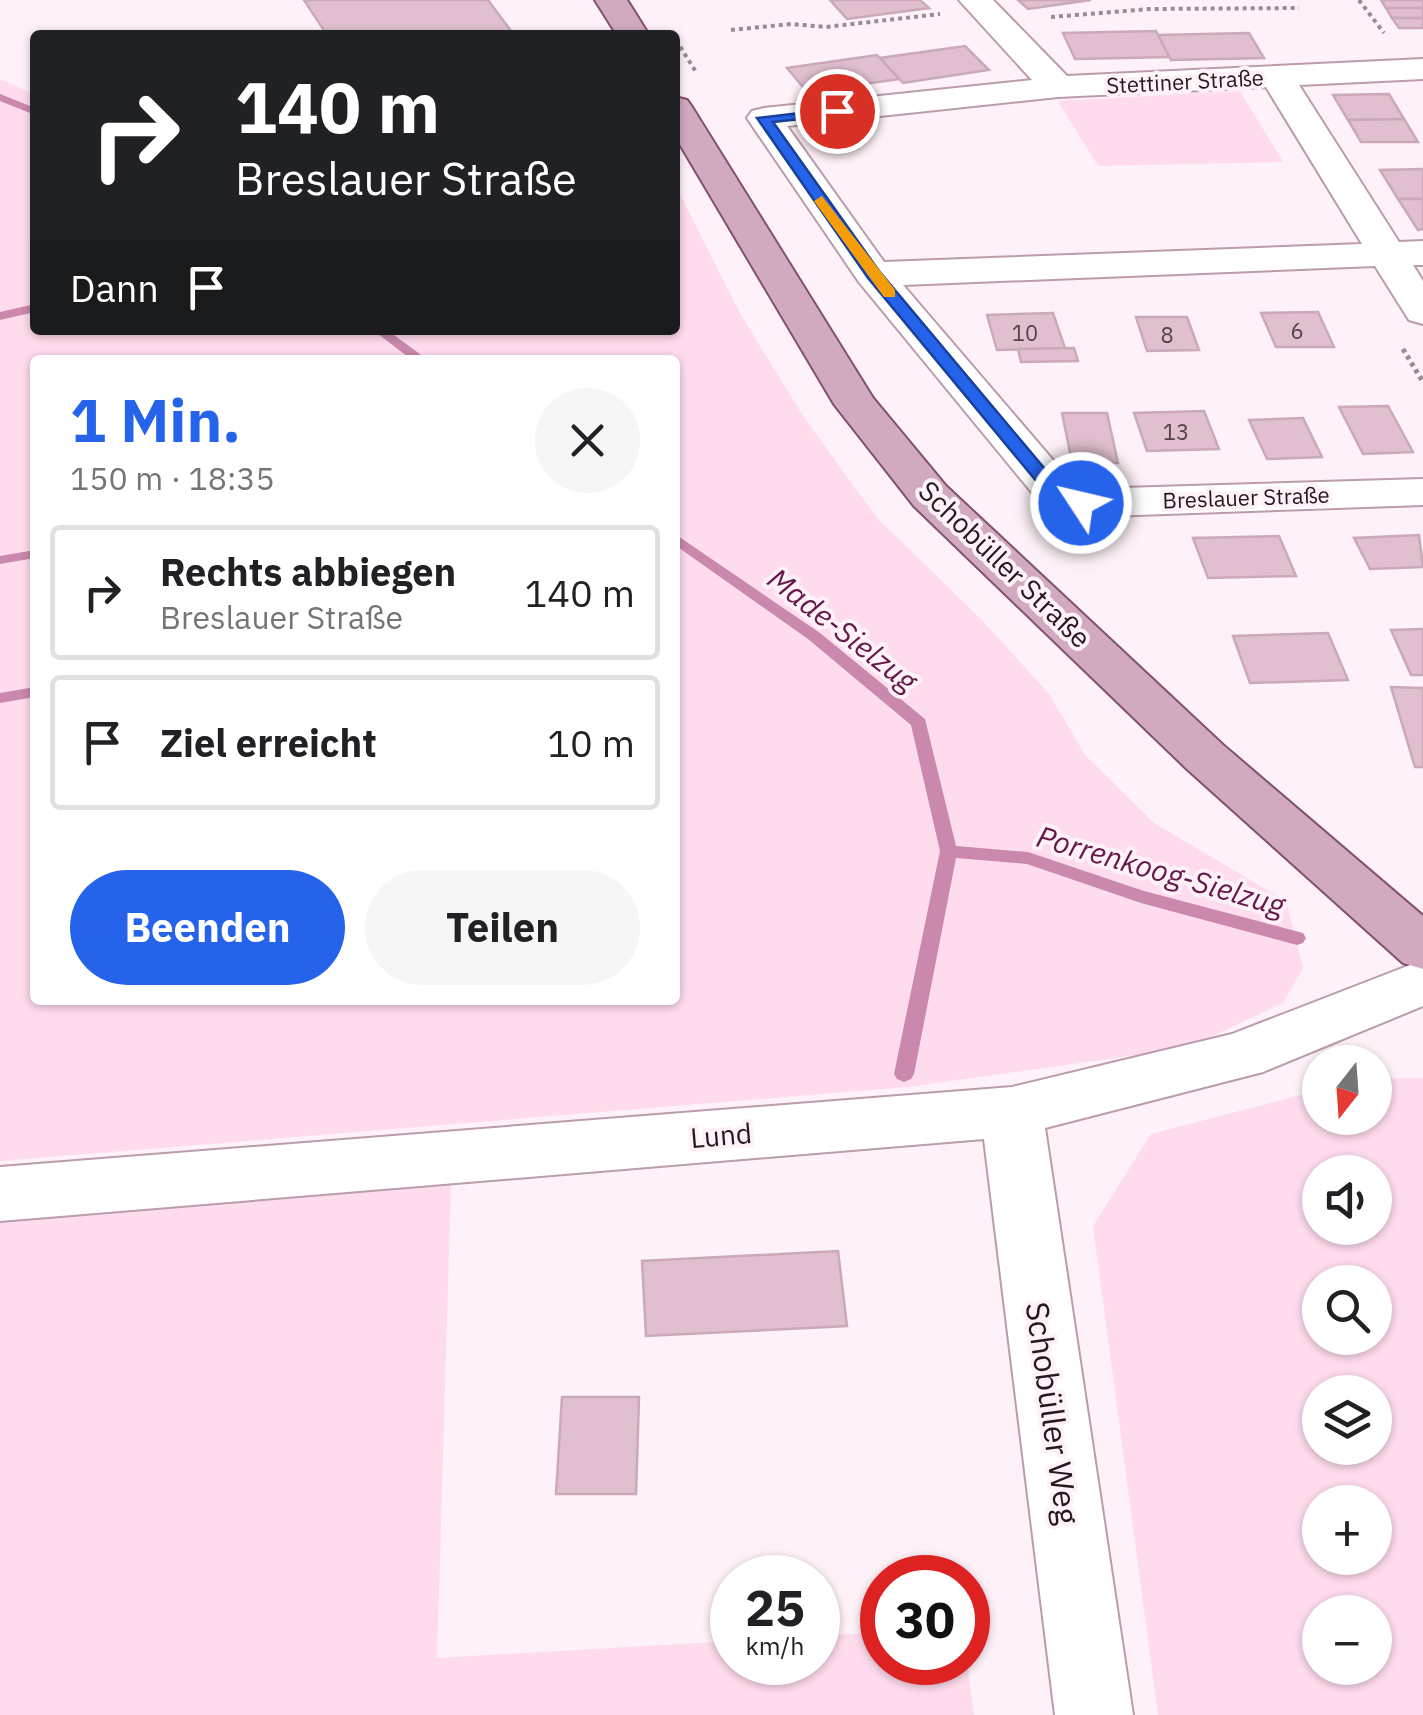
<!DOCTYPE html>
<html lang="de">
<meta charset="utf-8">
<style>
:root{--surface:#fff;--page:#f6f6f6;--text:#202124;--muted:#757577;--line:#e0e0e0;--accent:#2563eb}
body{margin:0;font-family:"IBM Plex Sans",sans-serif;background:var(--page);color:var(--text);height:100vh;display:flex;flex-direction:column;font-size:38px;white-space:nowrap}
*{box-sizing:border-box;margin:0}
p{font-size:32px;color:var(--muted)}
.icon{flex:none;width:55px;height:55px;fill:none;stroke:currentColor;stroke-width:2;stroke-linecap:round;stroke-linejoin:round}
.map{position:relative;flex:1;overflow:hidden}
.side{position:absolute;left:30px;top:355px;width:650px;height:650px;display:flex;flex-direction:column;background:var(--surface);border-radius:10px;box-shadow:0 2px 8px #0004}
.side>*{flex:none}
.hud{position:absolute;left:30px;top:30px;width:650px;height:305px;border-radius:10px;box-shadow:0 2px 8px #0004;background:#202124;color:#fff;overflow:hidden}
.needle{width:65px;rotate:197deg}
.buttons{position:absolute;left:1302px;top:1045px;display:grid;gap:20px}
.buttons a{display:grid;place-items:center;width:90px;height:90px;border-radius:50%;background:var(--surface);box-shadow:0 2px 8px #0004;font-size:50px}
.speed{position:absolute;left:710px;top:1555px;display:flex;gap:20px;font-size:50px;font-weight:700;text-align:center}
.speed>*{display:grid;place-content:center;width:130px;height:130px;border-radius:50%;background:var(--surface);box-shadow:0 2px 8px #0004;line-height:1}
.speed small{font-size:25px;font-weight:400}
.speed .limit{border:15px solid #d22;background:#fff;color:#111}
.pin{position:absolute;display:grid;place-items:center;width:85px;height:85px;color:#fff;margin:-42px;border:5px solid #fff;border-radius:50%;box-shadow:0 2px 10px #0007}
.me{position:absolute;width:110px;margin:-55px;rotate:305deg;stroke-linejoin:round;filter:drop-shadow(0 0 8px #0008)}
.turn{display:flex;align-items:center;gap:35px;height:210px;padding:0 40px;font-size:45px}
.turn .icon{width:130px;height:130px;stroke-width:2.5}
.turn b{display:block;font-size:70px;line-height:85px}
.then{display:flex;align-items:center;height:95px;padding:0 40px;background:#0003;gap:20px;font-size:38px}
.round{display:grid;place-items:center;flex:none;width:105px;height:105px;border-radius:52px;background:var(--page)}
.overview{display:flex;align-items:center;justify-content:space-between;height:170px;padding:0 40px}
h1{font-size:60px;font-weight:700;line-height:75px;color:var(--accent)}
.cta{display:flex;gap:20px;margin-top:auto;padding:20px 40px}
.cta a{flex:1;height:115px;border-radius:60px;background:var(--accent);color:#fff;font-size:40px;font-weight:700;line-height:115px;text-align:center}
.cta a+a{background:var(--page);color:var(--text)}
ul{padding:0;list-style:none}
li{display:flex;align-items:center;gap:30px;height:135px;margin:0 20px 15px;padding:0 20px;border:5px solid var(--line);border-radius:10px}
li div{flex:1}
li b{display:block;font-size:38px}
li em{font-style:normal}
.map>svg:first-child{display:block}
</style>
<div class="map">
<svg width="1423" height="1715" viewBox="0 0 1423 1715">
<rect width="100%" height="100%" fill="#fef1f8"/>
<g fill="#fedbed" fill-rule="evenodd">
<path d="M0 79 35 95V330H675V184L741 315 805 419 877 518 983 621 1049 694 1085 755 1154 823 1286 901 1303 968 1283 1003 1187 1048 908 1087 0 1161ZM35 360H675V1000H35Z"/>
<path d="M1240 91 1283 162 1098 166 1058 101Z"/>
<path d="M1423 1078V1715H1158L1093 1226 1151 1134 1320 1090V1118H1375V1079ZM1320 1172H1375V1228H1320ZM1320 1282H1375V1338H1320ZM1320 1392H1375V1448H1320ZM1320 1502H1375V1558H1320ZM1320 1612H1375V1668H1320Z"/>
<path d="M451 1182 437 1658 732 1641V1662H818V1636L882 1632V1662L967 1663 974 1715H0V1219Z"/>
</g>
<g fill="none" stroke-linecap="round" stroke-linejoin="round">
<g fill="#c988ac" fill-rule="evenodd">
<path d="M0 94 35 108V115L0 101Z"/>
<path d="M35 304V312L0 320V312Z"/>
<path d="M373 330H387L428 360H412Z"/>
<path d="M675 534 820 633 925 719 956 846 1028 852 1144 891 1303 933 1306 938 1303 943 1297 945 1141 903 1027 864 956 858 914 1074 911 1079 904 1082 897 1079 894 1074 940 851 911 725 808 639 675 545Z"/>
<path d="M35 550V558L0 564V556Z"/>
<path d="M35 687V697L0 703V693Z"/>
</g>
</g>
<g fill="#e0bfd0" stroke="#c9a9ba" stroke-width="2.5">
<path d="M304 0H488L514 35H327Z"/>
<path d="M830 0H920L929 8 847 19Z"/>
<path d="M1018 0H1091L1028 9Z"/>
<path d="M1381 0H1423V8H1386Z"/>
<path d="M1386 8H1423V18H1392Z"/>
<path d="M1392 18H1423V28H1399Z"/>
<path d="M1156 31 1170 57 1075 59 1063 33Z"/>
<path d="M1249 33 1264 58 1171 60 1158 35Z"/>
<path d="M965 46 989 70 903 83 880 58Z"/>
<path d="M877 55 899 79 807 92 787 68Z"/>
<path d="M1389 94 1404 119 1348 120 1333 95Z"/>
<path d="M1404 119 1418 142H1361L1348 120Z"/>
<path d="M1423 169V199H1398L1380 170Z"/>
<path d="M1398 199H1423V229L1418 230Z"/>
<path d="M1318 312 1334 347H1276L1261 313Z"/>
<path d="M1053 313 1065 348 997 350 987 315Z"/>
<path d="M1136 317H1187L1199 350 1147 351Z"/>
<path d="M1074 348 1078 361 1021 362 1018 349Z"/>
<path d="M1388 406 1413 452 1363 454 1339 407Z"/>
<path d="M1204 411 1219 449 1147 451 1134 413Z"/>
<path d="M1062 413H1107L1118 463 1072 462Z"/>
<path d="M1303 418 1322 457 1267 459 1249 420Z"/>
<path d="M1419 535 1423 567 1370 569 1354 538Z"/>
<path d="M1279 536 1296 576 1208 578 1193 538Z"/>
<path d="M1423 629V675H1411L1391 630Z"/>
<path d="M1328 633 1348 680 1250 683 1233 636Z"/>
<path d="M1391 687 1423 688V767H1415Z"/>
<path d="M838 1251 847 1326 646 1336 642 1261Z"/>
<path d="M562 1397H639L636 1494H556Z"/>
</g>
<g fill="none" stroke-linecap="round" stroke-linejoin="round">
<defs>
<g id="minor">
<path d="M959 0H993L1067 76 1423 59V79L1299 85 1399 242 1423 241V265H1413L1423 281V324L1409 320 1375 266 903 285 1070 480 1088 489 1423 479V505L1081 517 1038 500 859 282 747 118 752 111 764 108 1032 80ZM1266 87 1362 244 884 262 787 126 1058 97Z"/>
<path d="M1423 960V1006L1263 1072 1045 1128 1133 1715H1055L984 1139 0 1221V1167L1012 1087 1232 1034Z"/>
</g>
<g id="major">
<path d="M595 0H627L649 35H617Z"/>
<path d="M675 97 687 100 692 107 873 398 946 486 1223 745 1423 916V969L1403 963 1187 769 914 506 834 404 675 136Z"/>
</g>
</defs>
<use href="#minor" stroke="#bb9cac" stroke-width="4"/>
<use href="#major" stroke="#81526c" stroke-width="4"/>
<g stroke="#998c93" stroke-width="4" stroke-dasharray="4 4" stroke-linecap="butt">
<path d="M1359 0 1384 33"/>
<path d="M1051 17 1150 9 1299 8"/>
<path d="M731 30 791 24 826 27 940 14"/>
<path d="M676 40 696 72"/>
</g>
<path stroke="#998c93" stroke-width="5" stroke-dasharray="4 4" stroke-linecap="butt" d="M1403 349 1423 382"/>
<use href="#minor" fill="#fff" fill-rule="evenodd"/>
<use href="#major" fill="#d1aac0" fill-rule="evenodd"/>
</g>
<path fill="#2563eb" stroke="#184099" stroke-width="2.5" d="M842 108 837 115 773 122 879 271 1060 487 1087 499V507H1074L1047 494 868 278 757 118Z"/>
<path fill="#f59e0b" d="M822 196 895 290V297H884L814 201Z"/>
<g text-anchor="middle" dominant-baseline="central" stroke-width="8" stroke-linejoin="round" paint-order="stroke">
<g font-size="22" fill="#25191f" stroke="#fef1f8">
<text transform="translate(1185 81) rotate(-3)">Stettiner Straße</text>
<text transform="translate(1246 497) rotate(-2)">Breslauer Straße</text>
</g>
<g font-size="22" fill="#54424b">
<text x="1297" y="330">6</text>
<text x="1025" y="332">10</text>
<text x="1167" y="334">8</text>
<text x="1176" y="431">13</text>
</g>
<g font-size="28" fill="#25191f" stroke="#fef1f8">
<text transform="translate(1005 564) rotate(44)">Schobüller Straße</text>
<text transform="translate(721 1135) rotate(-5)">Lund</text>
</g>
<g font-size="30" font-style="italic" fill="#65194a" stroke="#fef1f8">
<text transform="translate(843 629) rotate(38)">Made-Sielzug</text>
<text transform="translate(1161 870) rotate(16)">Porrenkoog-Sielzug</text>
</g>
<g font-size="32" fill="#25191f" stroke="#fef1f8">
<text transform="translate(1053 1413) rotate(82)">Schobüller Weg</text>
</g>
</g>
</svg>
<div class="buttons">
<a><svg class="needle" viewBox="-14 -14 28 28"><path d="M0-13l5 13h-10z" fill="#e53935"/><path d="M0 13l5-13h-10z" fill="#757577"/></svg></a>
<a><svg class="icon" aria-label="sound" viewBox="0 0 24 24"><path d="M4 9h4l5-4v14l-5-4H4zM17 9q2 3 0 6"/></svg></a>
<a><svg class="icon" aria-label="search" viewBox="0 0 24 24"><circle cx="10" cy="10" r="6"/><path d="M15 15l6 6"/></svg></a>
<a><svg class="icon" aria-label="layers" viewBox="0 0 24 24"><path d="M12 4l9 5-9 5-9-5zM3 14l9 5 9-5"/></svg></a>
<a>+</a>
<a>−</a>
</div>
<div class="speed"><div>25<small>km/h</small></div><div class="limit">30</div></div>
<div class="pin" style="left:837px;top:111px;background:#d93025"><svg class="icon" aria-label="arrive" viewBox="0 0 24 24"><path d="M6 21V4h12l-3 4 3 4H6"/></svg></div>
<svg class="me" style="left:1081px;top:503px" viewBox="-20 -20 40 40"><circle r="17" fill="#2563eb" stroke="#fff" stroke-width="3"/><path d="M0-11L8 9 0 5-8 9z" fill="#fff"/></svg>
<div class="hud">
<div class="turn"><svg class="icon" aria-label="right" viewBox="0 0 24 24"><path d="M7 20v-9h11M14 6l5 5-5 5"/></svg><div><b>140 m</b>Breslauer Straße</div></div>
<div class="then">Dann<svg class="icon" aria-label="arrive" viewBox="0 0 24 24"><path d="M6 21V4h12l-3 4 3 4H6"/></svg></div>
</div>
<section class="side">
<div class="overview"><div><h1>1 Min.</h1><p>150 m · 18:35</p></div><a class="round"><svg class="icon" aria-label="close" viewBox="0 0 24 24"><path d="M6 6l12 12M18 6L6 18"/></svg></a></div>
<ul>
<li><svg class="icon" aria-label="right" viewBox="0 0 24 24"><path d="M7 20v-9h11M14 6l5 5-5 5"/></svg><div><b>Rechts abbiegen</b><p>Breslauer Straße</p></div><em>140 m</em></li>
<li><svg class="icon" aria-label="arrive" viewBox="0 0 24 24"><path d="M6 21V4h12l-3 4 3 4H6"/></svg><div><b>Ziel erreicht</b></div><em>10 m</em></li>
</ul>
<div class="cta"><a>Beenden</a><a>Teilen</a></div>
</section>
</div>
